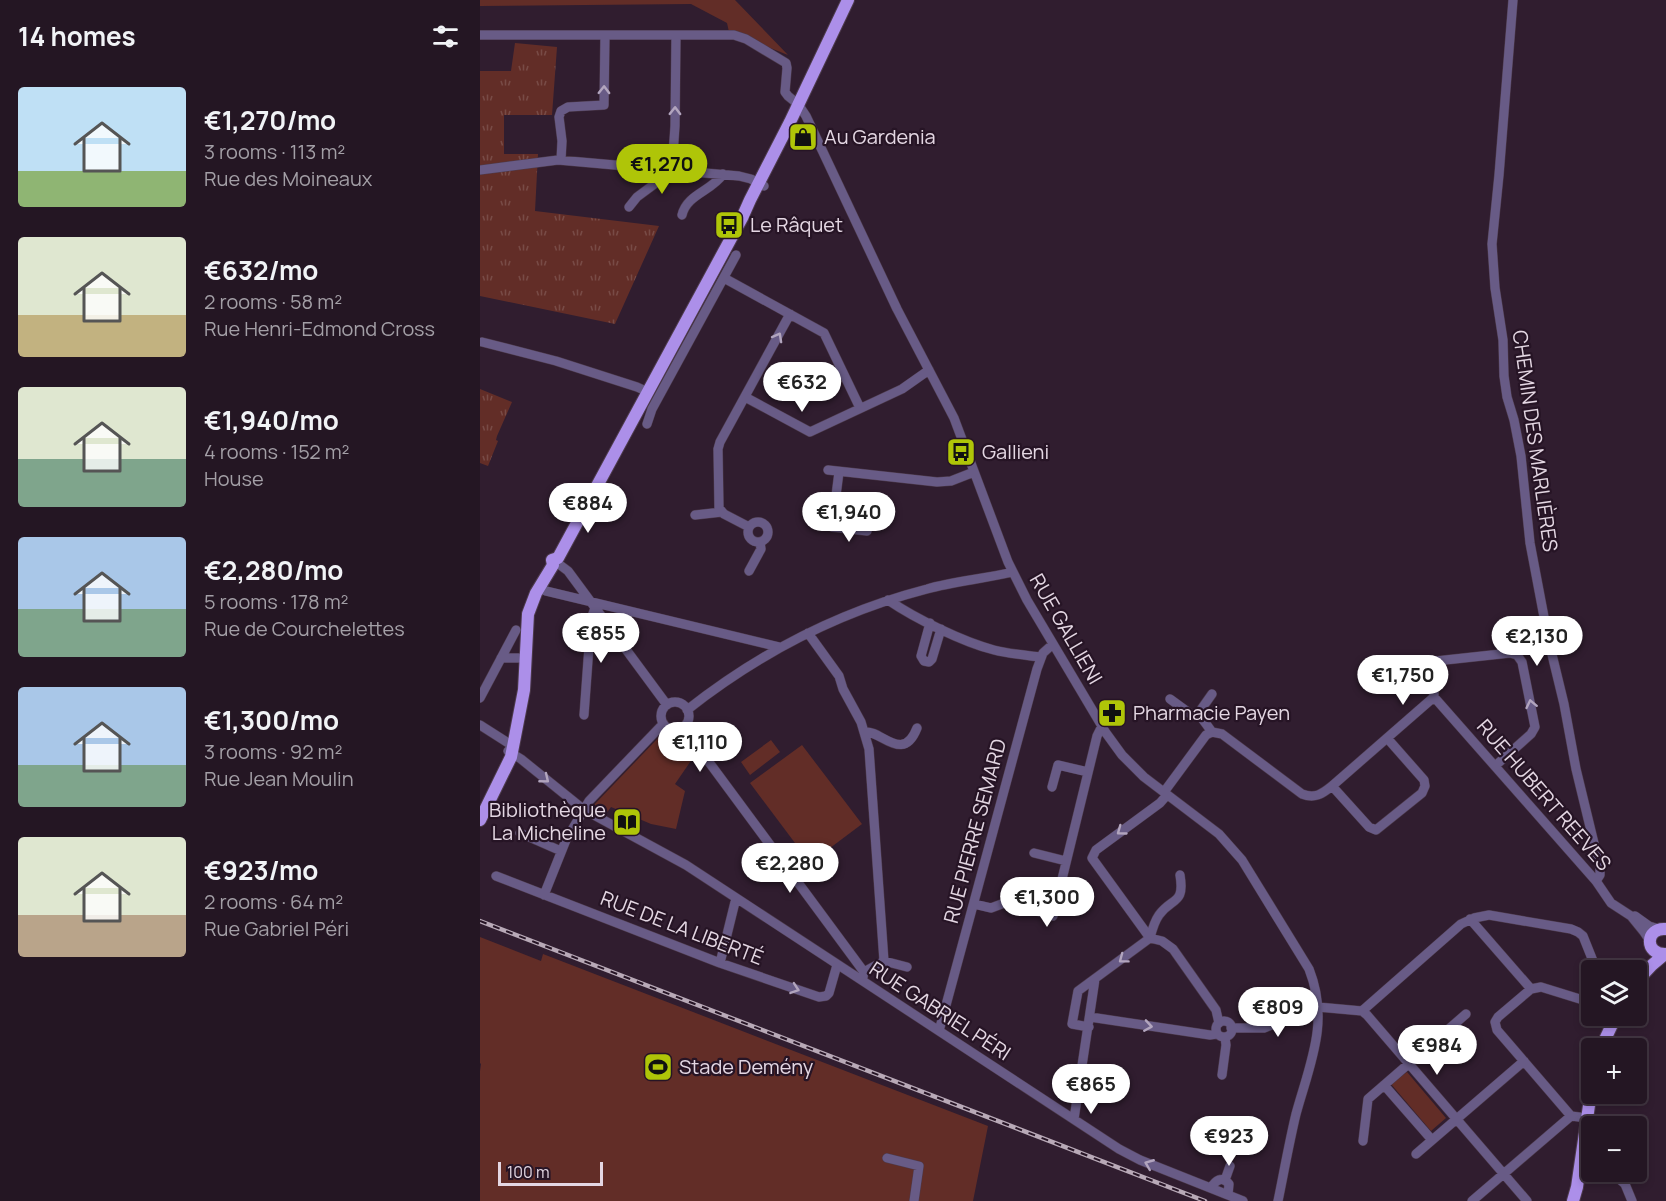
<!DOCTYPE html>
<html lang="en">
<head>
<meta charset="utf-8">
<style>
  :root { --surface:#241623; --page:#302330; --text:#f1f3f6; --muted:#a39fa6; --line:#413541; --accent:#afc508 }
  body { margin:0; font-family:Manrope,sans-serif; background:var(--page); color:var(--text); height:100vh; display:flex; flex-direction:column; font-size:22px; white-space:nowrap }
  * { box-sizing:border-box; margin:0 }
  p { font-size:20px; color:var(--muted) }
  .icon { flex:none; width:33px; height:33px; fill:none; stroke:currentColor; stroke-width:2; stroke-linecap:round; stroke-linejoin:round }
  .map { position:relative; flex:1; overflow:hidden }
  .sheet { display:flex; flex-direction:column; background:var(--surface); width:480px }
  .sheet>* { flex:none }
  .buttons { position:absolute; left:1101px; top:960px; display:grid; gap:12px }
  .buttons a { display:grid; place-items:center; width:66px; height:66px; border-radius:6px; background:var(--surface); box-shadow:0 3px 9px #0003,0 0 0 2px var(--line); font-size:30px }
  .scale { position:absolute; left:18px; bottom:15px; width:105px; box-sizing:border-box; padding-left:6px; border:3px solid #e4d7e3; border-top:0; font-size:16px; line-height:21px; white-space:nowrap; color:#e4d7e3; -webkit-text-stroke:4px #261425; paint-order:stroke }
  .price { position:absolute; translate:-50% -51px; padding:0 14px; border-radius:21px; background:#fff; color:#222; font-size:20px; line-height:39px; filter:drop-shadow(0 2px 3px #0008) }
  .price::after { content:''; position:absolute; left:50%; top:36px; width:18px; height:14px; margin-left:-9px; background:inherit; clip-path:polygon(0 0,100% 0,50% 100%) }
  .price.on { background:var(--accent); color:#111 }
  ul { padding:0; list-style:none }
  li { display:flex; align-items:center; gap:18px; height:150px; padding:0 18px }
  li span { display:grid; place-items:center; flex:none; width:168px; height:120px; border-radius:6px; color:#555 }
  li>.icon { margin-inline-start:auto }
  span .icon { width:72px; height:72px; fill:#fffc; stroke-width:1 }
  li b { font-size:26px }
  h2 { display:flex; justify-content:space-between; align-items:center; height:72px; padding:0 18px; font-size:26px }
  main { display:flex; flex:1; min-height:0 }
  .map>svg:first-child { display:block }
  .grass { fill:url(#grass-tufts) }
  .park { fill:#622d27 }
  .lines { fill:none; stroke-linecap:round; stroke-linejoin:round }
  .minor-casing { stroke:#4d3b4c; stroke-width:10 }
  .major-casing { stroke:#4d3b4c; stroke-width:14 }
  .minor { stroke:#685b86; stroke-width:9 }
  .major { stroke:#ac8fe9; stroke-width:12 }
  .rail-casing { stroke:#b8a9b7; stroke-width:4.5 }
  .rail { stroke:#261425; stroke-width:2; stroke-dasharray:7; stroke-linecap:butt }
  .oneway { stroke:#b2a5be }
  .labels { text-anchor:middle; stroke-width:4.5; stroke-linejoin:round; paint-order:stroke }
  .poi-label { font-size:20px; fill:#e4d7e3; stroke:#261425; text-anchor:start }
  .street-label { font-size:20px; fill:#e4d7e3; stroke:#261425 }
</style>
</head>
<body>
<main>
<section class="sheet">
<h2>14 homes<svg class="icon" aria-label="filters" viewBox="0 0 24 24"><path d="M4 7h16M4 17h16"/><circle cx="9" cy="7" r="2"/><circle cx="15" cy="17" r="2"/></svg></h2>
<ul>
<li><span style="background:linear-gradient(#bfe0f5 70%,#8fb573 0)"><svg class="icon" aria-label="home" viewBox="0 0 24 24"><path d="M3 11l9-7 9 7M6 9v11h12V9"/></svg></span><div><b>€1,270/mo</b><p>3 rooms · 113 m²</p><p>Rue des Moineaux</p></div></li>
<li><span style="background:linear-gradient(#dfe7d0 65%,#c2b280 0)"><svg class="icon" aria-label="home" viewBox="0 0 24 24"><path d="M3 11l9-7 9 7M6 9v11h12V9"/></svg></span><div><b>€632/mo</b><p>2 rooms · 58 m²</p><p>Rue Henri-Edmond Cross</p></div></li>
<li><span style="background:linear-gradient(#dfe7d0 60%,#7fa58c 0)"><svg class="icon" aria-label="home" viewBox="0 0 24 24"><path d="M3 11l9-7 9 7M6 9v11h12V9"/></svg></span><div><b>€1,940/mo</b><p>4 rooms · 152 m²</p><p>House</p></div></li>
<li><span style="background:linear-gradient(#a9c7e8 60%,#7fa58c 0)"><svg class="icon" aria-label="home" viewBox="0 0 24 24"><path d="M3 11l9-7 9 7M6 9v11h12V9"/></svg></span><div><b>€2,280/mo</b><p>5 rooms · 178 m²</p><p>Rue de Courchelettes</p></div></li>
<li><span style="background:linear-gradient(#a9c7e8 65%,#7fa58c 0)"><svg class="icon" aria-label="home" viewBox="0 0 24 24"><path d="M3 11l9-7 9 7M6 9v11h12V9"/></svg></span><div><b>€1,300/mo</b><p>3 rooms · 92 m²</p><p>Rue Jean Moulin</p></div></li>
<li><span style="background:linear-gradient(#dfe7d0 65%,#b9a48a 0)"><svg class="icon" aria-label="home" viewBox="0 0 24 24"><path d="M3 11l9-7 9 7M6 9v11h12V9"/></svg></span><div><b>€923/mo</b><p>2 rooms · 64 m²</p><p>Rue Gabriel Péri</p></div></li>
</ul>
</section>
<div class="map">
<svg width="1186" height="1201" viewBox="0 0 1186 1201">
  <defs>
    <pattern id="grass-tufts" width="24" height="20" patternUnits="userSpaceOnUse" patternTransform="scale(1.5)"><rect width="24" height="20" fill="#622d27"/><path d="M3 7l-1-3M5 7V3M7 7l1-3M15 17l-1-3M17 17v-4M19 17l1-3" fill="none" stroke="#784b46"/></pattern>
  </defs>
  <rect width="100%" height="100%" fill="#301d2f"/>
  <path class="grass" d="M35,43L77,47L72,115H24V154H58L55,211L179,226L135,324L0,296V71H31Z
    M0,389L32,402L17,436L16,440L18,441L8,466L0,463Z"/>
  <path class="park" d="M0,0H255L308,55L249,32L247,23L211,4L0,6Z
    M182,734L207,737L217,752L195,784L205,791L196,829L171,824L131,807L125,815L111,808Z
    M291,740L300,752L270,775L261,762Z
    M322,745L382,824L330,863L270,783Z
    M0,937L61,961L63,954L508,1126L493,1201H0V1071L1,1064L0,1063Z
    M927,1072L966,1118L951,1131L911,1084Z"/>
  <g class="lines">
    <g class="minor-casing">
      <path id="minor" d="M1033,0L1019,175L1012,244L1015,288L1023,340L1024,376L1027,397L1034,420L1041,456L1050,543L1068,638L1084,704L1096,769L1120,868V875L1116,881
        M0,35H254L266,39L306,63L307,68L305,92L308,96L318,104L326,116L417,309L474,418L528,562L547,600L626,733L642,755L664,777L739,834L762,860L829,969C850,1022 830,1063 816,1114C809,1143 804,1172 798,1201
        M81,160L82,141L79,117L81,111L88,107L124,105L125,35
        M0,170L78,160L259,176L271,179L284,186
        M149,207L157,197L188,174L192,169L195,126L196,35
        M202,215C207,194 232,191 243,174
        M244,278L344,333L380,408
        M2,342L76,361L157,387L168,392
        M265,397L330,432L422,389L449,370
        M167,424L172,409L256,255
        M348,470L457,482L471,481L494,472
        M354,513L389,517L387,531L352,527L359,472
        M215,515L242,512
        M268 532a10 10 0 1 1 20 0a10 10 0 1 1-20 0Z
        M269,527L244,514L239,508L238,449L240,442L310,314
        M80,565L88,571L187,705
        M269,571L281,549L280,542
        M59,588L66,591L299,647
        M408,600C436,619 483,642 514,650C529,654 545,655 561,657
        M450,623L441,656L444,661L449,662L452,659L461,629
        M328,633L359,676L363,689L381,722L389,749L404,961L384,972
        M21,658H46
        M954,697L953,664L956,661L1030,653L1037,655L1042,662L1055,727L1051,734L1015,766
        M0,698L36,630
        M690,699L712,715L721,717L732,732
        M181 716a14 14 0 1 1 28 0a14 14 0 1 1-28 0Z
        M207,710C278,654 358,612 447,589C475,581 504,579 532,572
        M104,715L111,619L115,608
        M721,717L720,711L732,694
        M0,725L33,746
        M203,727L384,972L383,977
        M385,732C401,730 423,764 437,728
        M28,751L41,759L103,809L206,865L639,1149L660,1160L763,1201
        M852,786L889,827L896,830L942,793L945,786L944,780L907,738
        M572,787L578,765L608,772
        M684,792L726,735L732,732L742,734L822,794C835,799 842,794 852,786L954,697L1116,881L1131,903L1151,916L1164,932L1170,941
        M687,795L680,803L616,850L612,858L670,938L682,941L693,949L736,1010L739,1023
        M40,833L81,851
        M554,853L586,861
        M16,876L240,963L339,997L346,996L349,993L357,965
        M64,895L86,840L109,801L183,724
        M494,904L511,908L527,902L573,916L617,736L622,726
        M1155,916L1169,926L1179,929
        M990,919L1051,989
        M404,961L427,967
        M240,963L256,898
        M882,1011L981,924L994,918L1009,915L1091,929L1098,932L1103,936L1113,961V966L1103,1000
        M610,1017L730,1035L737,1034
        M736 1029a8 8 0 1 1 16 0a8 8 0 1 1-16 0Z
        M609,1027L592,1024L598,991L670,938C672,930 674,922 679,915C692,897 705,905 700,875
        M751,1028H784L838,1007L882,1011L887,1015L1047,1201
        M459,1031L557,669L563,653L573,644
        M742,1075L746,1045L745,1037
        M904,1085L952,1140
        M1091,1116L1017,1030L1015,1022L1018,1017L1051,989L1061,987L1103,1000L1112,1007
        M594,1119L615,979
        M883,1141L888,1099L986,1014
        M936,1154L1044,1061
        M407,1158L439,1166L434,1201
        M1131,1172L1145,1184L1152,1201
        M745,1180L750,1166
        M731,1188C735,1181 742,1175 749,1184L748,1195
        M992,1201L1091,1116L1107,1118"/>
    </g>
    <g class="major-casing">
      <path id="major" d="M0,820L31,757L44,690L48,614L56,593L73,565L72,560L78,558L262,218L270,200L310,122L368,0
        M1186,929C1165,927 1164,955 1186,954
        M1156,982L1172,965L1185,954
        M1121,1048L1136,1016
        M1093,1201L1097,1187L1112,1085"/>
    </g>
    <use href="#minor" class="minor"/>
    <use href="#major" class="major"/>
    <g class="rail-casing">
      <path id="rail" d="M0,921L725,1201"/>
    </g>
    <use href="#rail" class="rail"/>
  </g>
  <defs><path id="oneway-chevron" d="M-2-3.5L2.5 0L-2 3.5" fill="none" stroke-width="1.6" stroke-linecap="round" stroke-linejoin="round" transform="scale(1.5)"/></defs>
  <g class="oneway">
    <use href="#oneway-chevron" transform="translate(124 90) rotate(-89)"/>
    <use href="#oneway-chevron" transform="translate(195 111) rotate(-89)"/>
    <use href="#oneway-chevron" transform="translate(298 337) rotate(-61)"/>
    <use href="#oneway-chevron" transform="translate(1051 704) rotate(-102)"/>
    <use href="#oneway-chevron" transform="translate(65 779) rotate(39)"/>
    <use href="#oneway-chevron" transform="translate(641 831) rotate(144)"/>
    <use href="#oneway-chevron" transform="translate(643 959) rotate(143)"/>
    <use href="#oneway-chevron" transform="translate(315 989) rotate(19)"/>
    <use href="#oneway-chevron" transform="translate(668 1026) rotate(9)"/>
    <use href="#oneway-chevron" transform="translate(669 1164) rotate(-158)"/>
  </g>
  <defs>
    <g id="shop-square" transform="scale(1.5)"><rect x="-9" y="-9" width="18" height="18" rx="4" fill="#afc508" stroke="#261425"/><path d="M-5-2.5h2.3a2.7 3.5 0 0 1 5.4 0H5L5.5 6h-11ZM-1.5-2.5h3a1.5 2.3 0 0 0-3 0Z" fill="#111"/></g>
    <g id="bus-square" transform="scale(1.5)"><rect x="-9" y="-9" width="18" height="18" rx="4" fill="#afc508" stroke="#261425"/><path d="M-5-6H5V4H4V6H2V4H-2V6H-4V4H-5ZM-3.5-4V0h7V-4ZM-3.5 1.2v1.5H-2V1.2ZM2 1.2v1.5H3.5V1.2Z" fill="#111"/></g>
    <g id="pharmacy-square" transform="scale(1.5)"><rect x="-9" y="-9" width="18" height="18" rx="4" fill="#afc508" stroke="#261425"/><path d="M-2-6h4v4h4v4h-4v4h-4v-4h-4v-4h4Z" fill="#111"/></g>
    <g id="library-square" transform="scale(1.5)"><rect x="-9" y="-9" width="18" height="18" rx="4" fill="#afc508" stroke="#261425"/><path d="M-6-4Q-3-5.5-.7-3.5V5Q-3 3-6 4ZM6-4Q3-5.5 .7-3.5V5Q3 3 6 4Z" fill="#111"/></g>
    <g id="stadium-square" transform="scale(1.5)"><rect x="-9" y="-9" width="18" height="18" rx="4" fill="#afc508" stroke="#261425"/><path d="M0-5a6.5 5 0 1 0 0 10a6.5 5 0 1 0 0-10ZM-3.5-1.8h7v3.6h-7Z" fill="#111"/></g>
  </defs>
  <g fill-rule="evenodd">
    <use href="#shop-square" x="323" y="137"/>
    <use href="#bus-square" x="249" y="225"/>
    <use href="#bus-square" x="481" y="452"/>
    <use href="#pharmacy-square" x="632" y="713"/>
    <use href="#library-square" x="147" y="822"/>
    <use href="#stadium-square" x="178" y="1067"/>
  </g>
  <g class="labels">
    <g class="poi-label">
      <text x="344" y="144">Au Gardenia</text>
      <text x="270" y="232">Le Râquet</text>
      <text x="502" y="459">Gallieni</text>
      <text x="653" y="720">Pharmacie Payen</text>
      <text x="126" y="817" text-anchor="end">Bibliothèque<tspan x="126" dy="23">La Micheline</tspan></text>
      <text x="199" y="1074">Stade Demény</text>
    </g>
    <g class="street-label">
      <text transform="translate(1055 441) rotate(82)" y="7">CHEMIN DES MARLIÈRES</text>
      <text transform="translate(586 629) rotate(60)" y="7">RUE GALLIENI</text>
      <text transform="translate(1064 795) rotate(49)" y="7">RUE HUBERT REEVES</text>
      <text transform="translate(495 831) rotate(-75)" y="7">RUE PIERRE SEMARD</text>
      <text transform="translate(202 928) rotate(21)" y="7">RUE DE LA LIBERTÉ</text>
      <text transform="translate(460 1011) rotate(33)" y="7">RUE GABRIEL PÉRI</text>
    </g>
  </g>
</svg>
<div class="buttons">
<a><svg class="icon" aria-label="layers" viewBox="0 0 24 24"><path d="M12 4l9 5-9 5-9-5zM3 14l9 5 9-5"/></svg></a>
<a>+</a>
<a>−</a>
</div>
<div class="scale">100 m</div>
<b class="price on" style="left:182px;top:195px">€1,270</b>
<b class="price" style="left:322px;top:413px">€632</b>
<b class="price" style="left:108px;top:534px">€884</b>
<b class="price" style="left:369px;top:543px">€1,940</b>
<b class="price" style="left:121px;top:664px">€855</b>
<b class="price" style="left:1057px;top:667px">€2,130</b>
<b class="price" style="left:923px;top:706px">€1,750</b>
<b class="price" style="left:220px;top:773px">€1,110</b>
<b class="price" style="left:310px;top:894px">€2,280</b>
<b class="price" style="left:567px;top:928px">€1,300</b>
<b class="price" style="left:798px;top:1038px">€809</b>
<b class="price" style="left:957px;top:1076px">€984</b>
<b class="price" style="left:611px;top:1115px">€865</b>
<b class="price" style="left:749px;top:1167px">€923</b>
</div>
</main>
</body>
</html>
